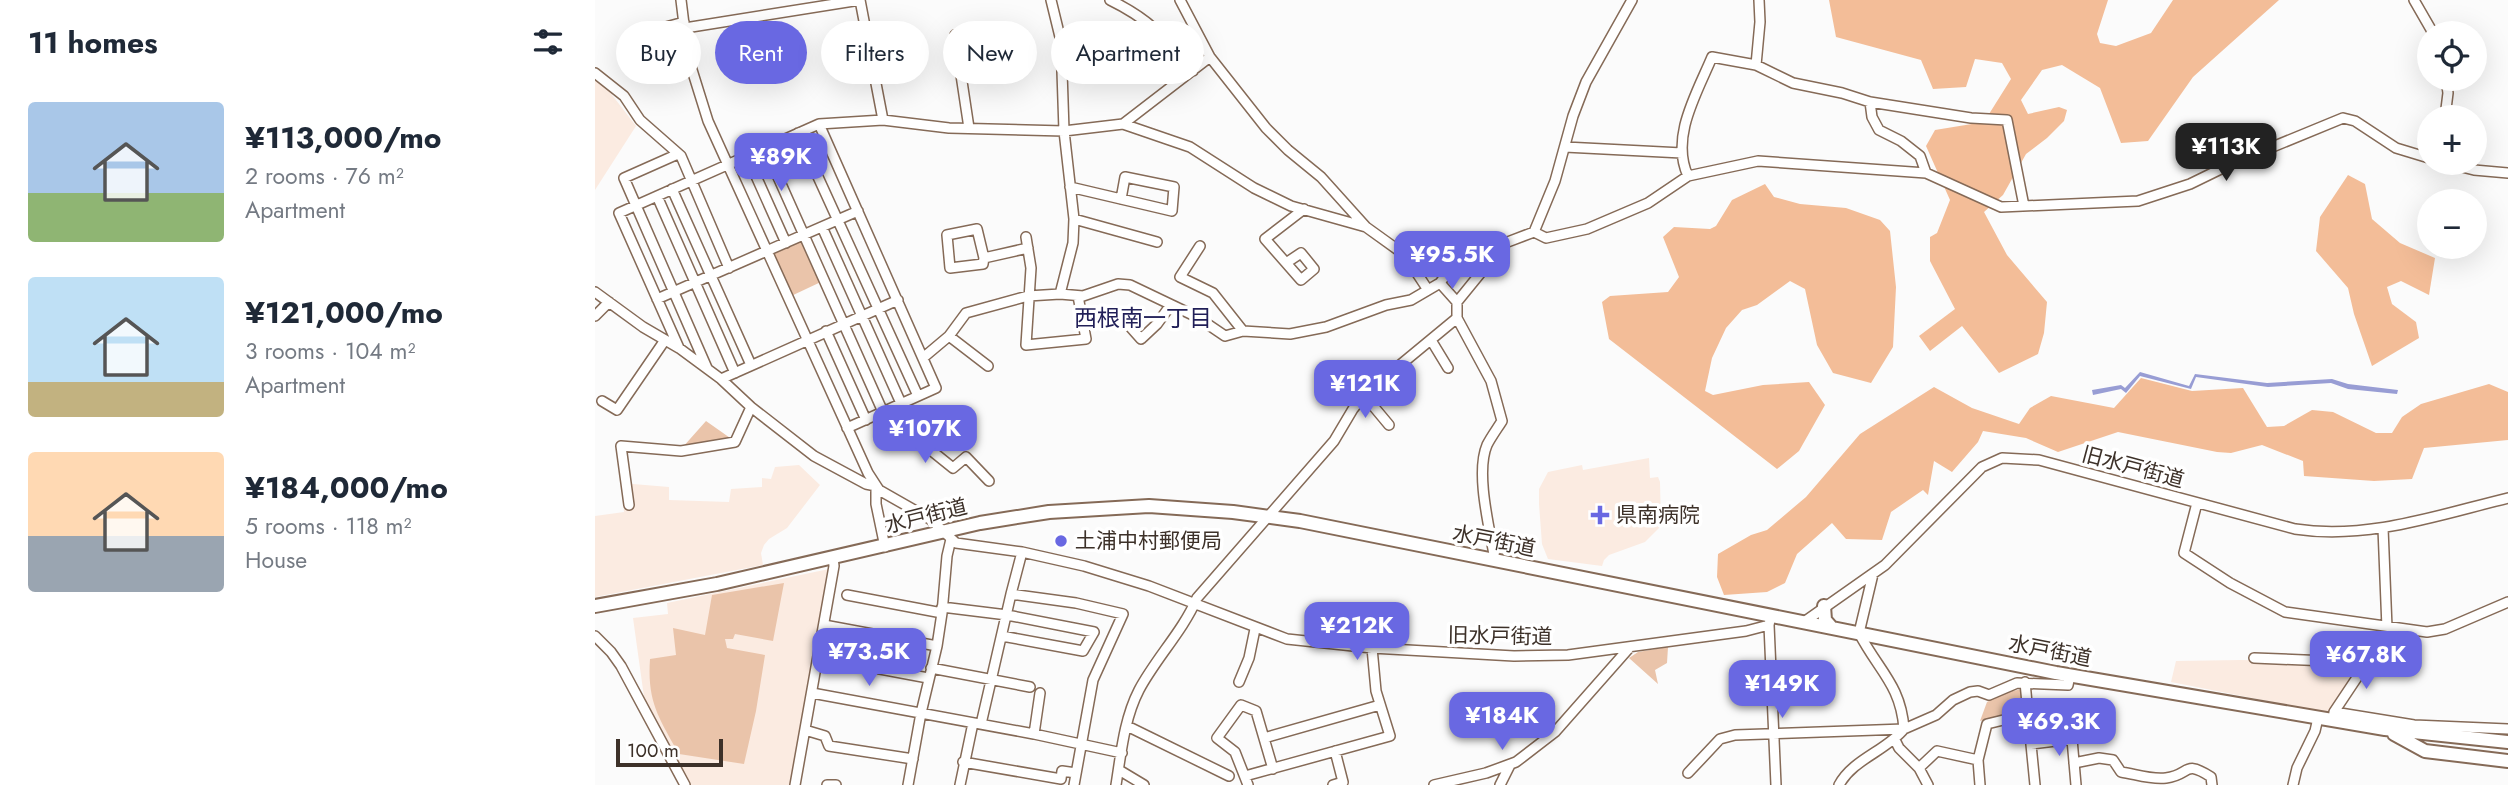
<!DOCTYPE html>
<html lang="en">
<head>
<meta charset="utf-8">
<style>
  :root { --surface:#fff; --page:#f2f2f3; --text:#1f2937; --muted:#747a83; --accent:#6968e2 }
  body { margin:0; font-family:Jost,"Noto Sans JP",sans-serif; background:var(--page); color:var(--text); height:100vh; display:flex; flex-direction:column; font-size:26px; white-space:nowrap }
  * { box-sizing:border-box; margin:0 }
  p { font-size:23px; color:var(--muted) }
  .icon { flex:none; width:38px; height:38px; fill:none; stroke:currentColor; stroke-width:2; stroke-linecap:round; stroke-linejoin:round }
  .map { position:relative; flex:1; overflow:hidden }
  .details { display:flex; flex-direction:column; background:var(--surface); width:595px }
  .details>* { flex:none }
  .hud { position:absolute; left:21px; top:21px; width:665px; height:63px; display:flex; gap:14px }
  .tools { position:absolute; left:1822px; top:21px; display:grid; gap:14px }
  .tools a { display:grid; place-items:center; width:70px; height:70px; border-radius:50%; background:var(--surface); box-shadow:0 7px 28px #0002; font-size:35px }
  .scale { position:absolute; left:21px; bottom:18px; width:107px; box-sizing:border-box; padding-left:7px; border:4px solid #3d3129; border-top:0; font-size:19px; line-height:24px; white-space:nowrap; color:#3d3129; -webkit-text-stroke:5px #fff; paint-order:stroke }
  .price { position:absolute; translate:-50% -60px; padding:0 16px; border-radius:14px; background:var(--accent); color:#fff; font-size:23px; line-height:46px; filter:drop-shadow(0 2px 4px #0008) }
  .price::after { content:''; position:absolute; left:50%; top:42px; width:21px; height:16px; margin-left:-10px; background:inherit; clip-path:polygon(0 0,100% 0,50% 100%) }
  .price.selected { background:#222; color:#fff }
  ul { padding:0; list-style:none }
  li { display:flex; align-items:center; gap:21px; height:175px; padding:0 28px }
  li span { display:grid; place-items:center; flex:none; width:196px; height:140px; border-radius:7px; color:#555 }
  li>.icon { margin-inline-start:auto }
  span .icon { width:84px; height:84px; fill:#fffc; stroke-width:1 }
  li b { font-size:30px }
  h2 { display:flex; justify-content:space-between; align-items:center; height:84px; padding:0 28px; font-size:30px }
  .chip { padding:0 24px; border-radius:32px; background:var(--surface); box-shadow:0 7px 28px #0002; font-size:24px; line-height:63px }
  .chip.selected { background:var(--accent); color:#fff }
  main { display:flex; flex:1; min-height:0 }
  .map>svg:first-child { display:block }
  .built { fill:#fbebe1 }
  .green { fill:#eac4aa }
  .forest { fill:#f3bd98 }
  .water { fill:#989dd4 }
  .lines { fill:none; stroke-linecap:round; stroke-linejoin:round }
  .minor-casing { stroke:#856a57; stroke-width:12 }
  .highway-casing { stroke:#856a57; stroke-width:16 }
  .minor { stroke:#fff; stroke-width:9 }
  .highway { stroke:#fff; stroke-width:12 }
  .poi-dot { fill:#6968e2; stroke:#fff; stroke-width:2.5 }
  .labels { text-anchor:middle; stroke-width:7; stroke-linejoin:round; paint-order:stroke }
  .street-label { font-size:21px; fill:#3d3129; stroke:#fff }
  .poi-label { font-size:21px; fill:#3d3129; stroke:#fff; text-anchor:start }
  .neighbourhood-label { font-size:23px; fill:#211f58; stroke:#fff }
</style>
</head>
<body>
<main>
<section class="details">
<h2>11 homes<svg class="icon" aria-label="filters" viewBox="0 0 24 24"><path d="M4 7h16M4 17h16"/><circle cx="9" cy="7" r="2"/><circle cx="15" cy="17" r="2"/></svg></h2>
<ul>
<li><span style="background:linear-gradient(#a9c7e8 65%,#8fb573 0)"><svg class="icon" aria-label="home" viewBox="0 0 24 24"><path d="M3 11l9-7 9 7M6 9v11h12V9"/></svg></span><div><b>¥113,000/mo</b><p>2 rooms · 76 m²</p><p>Apartment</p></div></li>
<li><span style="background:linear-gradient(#bfe0f5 75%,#c2b280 0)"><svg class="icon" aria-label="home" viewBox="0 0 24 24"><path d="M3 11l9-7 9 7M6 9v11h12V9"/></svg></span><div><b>¥121,000/mo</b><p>3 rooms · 104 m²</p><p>Apartment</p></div></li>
<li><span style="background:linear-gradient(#ffd9b3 60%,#9aa5b1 0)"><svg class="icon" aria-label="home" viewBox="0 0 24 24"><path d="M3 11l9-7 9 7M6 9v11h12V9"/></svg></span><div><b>¥184,000/mo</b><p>5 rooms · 118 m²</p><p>House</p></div></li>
</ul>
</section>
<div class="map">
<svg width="1913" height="785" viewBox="0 0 1913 785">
  <rect width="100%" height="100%" fill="#fbfbfb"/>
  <path class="built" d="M0,80L14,91L41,126L0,190Z
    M1054,458L1055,478L1063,477L1065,482L1066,526L1050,542L1014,555L1009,560L1007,566L953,559L947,544L944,504V489L953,472L987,465L988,470Z
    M204,465L225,485L192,528L174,539L169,545L166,553L168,565L0,597V516L29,512L26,483L74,487V500L134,502L136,489L167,487V478L176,479L180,467Z
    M234,569L235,570L197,785H94L89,773L50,704L38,618L73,614L72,603Z
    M1645,660L1734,662L1766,670L1733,713L1576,682L1581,661Z"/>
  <path class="green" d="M208,237L228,281L194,297L174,253Z
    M111,421L138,440L87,448Z
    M189,583L178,641L140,634L138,639H130L132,648L170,655L161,711L149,764L84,754C64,718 52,702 55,659L81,655L78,628L110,635L117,595Z
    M1073,647L1072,663L1060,670L1063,684L1034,658L1043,652Z
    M1427,689L1428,709L1385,721L1392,702L1408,693Z"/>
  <path class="forest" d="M1234,0H1513L1502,34L1505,43L1521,46L1556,33L1578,0H1684L1598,77L1553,141L1526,143L1505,88L1467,65L1447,70L1426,100L1433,114L1464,107L1472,110L1469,121L1452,138L1431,154L1408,195L1389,212L1412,255L1452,302L1449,333L1443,354L1404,373L1367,326L1335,351L1324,336L1360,309L1335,261V237L1342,233L1355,200L1331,146L1340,130L1389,122L1416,79L1407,63L1380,59L1371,87L1338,89L1326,60L1241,37Z
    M1753,175L1770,184L1777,219L1805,243L1840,258L1834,295L1806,281L1792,287L1797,304L1821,322L1824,338L1777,366L1759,314L1753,288L1721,251L1725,217Z
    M1170,184L1179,197L1205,204L1251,208L1285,220L1295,231L1301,287L1298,347L1276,383L1238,373L1222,345L1210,289L1195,281L1162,305L1147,310L1131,328L1117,358L1110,391L1118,395L1168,385L1214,382L1230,405L1204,451L1182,469L1014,339L1007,302L1015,296L1073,292L1084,277L1068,237L1079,227L1115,229L1121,226L1137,200Z
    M1546,378L1597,391L1648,388L1672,427L1689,426L1717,410L1738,412L1781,433H1797L1807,417L1826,404L1894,384L1913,392V440L1829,448L1817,479L1779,481L1709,476L1708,461L1667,445L1636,453L1622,452L1523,432L1463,452L1431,438L1388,431L1383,442L1357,472L1339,461L1333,495L1328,490L1296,512L1287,540L1251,539L1237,523L1202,554L1190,583L1172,592L1129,595L1122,577L1123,554L1156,535L1172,530L1211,497L1265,434L1339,387L1377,408L1424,424L1435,408L1456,396L1519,408Z"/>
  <path class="water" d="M1545,372L1594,386L1600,374L1672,383L1737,379L1753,384L1803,390L1802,394L1753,389L1736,383L1673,387L1601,377L1596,389L1545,376L1531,393L1526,389L1498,395L1497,390L1526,385L1530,388Z"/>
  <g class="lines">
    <g class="minor-casing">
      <path id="minor" d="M86,0L93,57L113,121L273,473L284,490L335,519L361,543L427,552L489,566L554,586L692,639L777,648L919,656L973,655L1151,631L1174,625L1176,615
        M265,0L288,120
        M456,0L466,41L469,131L479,219L478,243L465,294
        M515,0C556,20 569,37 598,71
        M585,0L615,57L671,128L693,150L726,177L771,227L810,255L833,290
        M1819,0L1838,33
        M90,28L265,0
        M360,35L374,128
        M38,36L89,22
        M1161,65L1165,22L1164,0
        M0,73L29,96L45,120L86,156L134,268
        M1275,102L1277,117L1284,130L1306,141L1325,156L1331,173
        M1850,117L1853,93L1851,79
        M224,124L341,388L252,428
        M528,124L615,57
        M203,133L323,396
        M970,147L1087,153
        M170,148L288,412
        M83,154L29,178L112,368
        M152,156L191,243
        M1851,163L1879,170L1913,173
        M1093,176C1075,137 1102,93 1117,57L1161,65L1198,83L1247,93L1275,102L1376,118L1412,120L1429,206
        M475,187L577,211L579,187L530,177L526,199
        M77,189L156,365
        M62,196L140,373
        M479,219L562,242
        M227,227L322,439L358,468L371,457L394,481
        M939,232L960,181L978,116L991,82L1037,0
        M431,237L436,268L431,345L491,339L483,296
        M898,242L910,243L939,232L951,238L992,229L1053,203L1093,176L1163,161L1331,173L1406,207L1543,201L1595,184L1636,164L1748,118L1760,121L1801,148L1834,158
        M605,246L585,277L618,293L648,331
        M389,258L382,229L352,235L355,268L388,264L389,258L433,248
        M691,263L706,253L719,269L706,280L670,239L709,209
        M845,283L862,302
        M0,292L48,327L84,348L126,379L156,407L219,456L271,484L281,486
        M62,299L263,211
        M0,316L14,302
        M862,318L896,381L907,421C902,429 896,437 892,445C880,473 895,530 900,560
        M530,321L546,339L562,324L575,306
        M231,331L271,420
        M354,336L393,366
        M836,340L853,368
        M84,348L24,213L224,124L288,120L354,128L469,131L528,124L595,147L659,188L696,206L771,227
        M329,357L354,336L371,313L433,296L465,294L488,296L523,284L535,285L602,317L630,336L648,331L695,334L731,327L791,305L816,300L845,283L857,266
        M126,379L303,300
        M769,395L794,425
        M7,401L22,410L70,340
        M281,486V504L290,547
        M1602,503L1589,553L1635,583L1690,612L1832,632L1850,629L1913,602
        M34,505L26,446L86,451L140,442L156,407
        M416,594L427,552
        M252,595L347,613
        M347,607L412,615L499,632L488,651L407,636
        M1209,622L1290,565L1387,467L1407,458L1444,460L1700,529C1773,540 1843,515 1913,498
        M229,625L342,646
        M1174,625L1181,785
        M0,636L16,652L26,666L90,785
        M226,640L261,652L269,666L333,678
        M1659,658L1733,661L1769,668
        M336,668L435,687
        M644,682L654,658L660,629
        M1430,682L1433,714
        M217,693L439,734L527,753
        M1739,712L1819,725L1913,729
        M1738,720L1739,712L1767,670L1786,653L1792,628L1788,528
        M386,724L416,594L481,603L528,614L498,680L479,785
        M532,726L634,776
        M210,730L230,736L234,746L318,759
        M439,734L445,693
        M669,738L785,705
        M1300,740L1304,748L1324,768L1333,785
        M1436,744L1477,739L1481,785
        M368,762L466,779L467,771L481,773
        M1479,763L1504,758L1518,760L1526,772C1540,774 1556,780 1571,778C1596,775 1588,759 1616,777L1617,785
        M1324,768L1342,751L1383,760
        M524,770L549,785
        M1093,773L1125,739L1140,735L1309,729L1341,715L1358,700L1375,692L1383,691L1394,695L1422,683L1473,685L1475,675
        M650,776L795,736L781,691L777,648
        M200,785L239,566L238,558
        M232,785H241
        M313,785L326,713L342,646L347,613L352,556L356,539
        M365,785L378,723
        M521,785C526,754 529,719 544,690C561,658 588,631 602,598L739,441L758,409L770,394L862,318V302L910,243
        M653,785L640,752L622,738L646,705L661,711L678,769
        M738,785L748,782L740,751
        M839,785L891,773L921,762L960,732L1035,647
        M905,785L915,765
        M1244,785C1258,759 1291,751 1309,729C1306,685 1283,670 1264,633L1278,574
        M1385,785L1383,760L1392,724L1433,714L1440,785
        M1698,785L1702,768L1720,731L1723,718"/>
    </g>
    <g class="highway-casing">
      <path id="highway" d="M0,606L122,584L385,523L454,512L554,506L638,512L705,521L1461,673L1790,729L1913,742
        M1229,606L1230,620L1237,628
        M1799,734L1830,751L1913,761"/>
    </g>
    <use href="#minor" class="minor"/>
    <use href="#highway" class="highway"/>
  </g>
  <g class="poi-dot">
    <path d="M1001.5 504.5h7v7h7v7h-7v7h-7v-7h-7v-7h7z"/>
    <circle cx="466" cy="541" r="7"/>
  </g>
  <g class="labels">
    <g class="street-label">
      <text transform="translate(1538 467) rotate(15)" y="7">旧水戸街道</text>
      <text transform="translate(331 516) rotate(-14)" y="7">水戸街道</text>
      <text transform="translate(899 541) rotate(11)" y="7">水戸街道</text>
      <text transform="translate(905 636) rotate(1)" y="7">旧水戸街道</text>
      <text transform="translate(1455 651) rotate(11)" y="7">水戸街道</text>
    </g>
    <g class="poi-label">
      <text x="1021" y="522">県南病院</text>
      <text x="480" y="548">土浦中村郵便局</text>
    </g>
    <g class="neighbourhood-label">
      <text x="548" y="326">西根南一丁目</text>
    </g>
  </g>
</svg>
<div class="tools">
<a><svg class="icon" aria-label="locate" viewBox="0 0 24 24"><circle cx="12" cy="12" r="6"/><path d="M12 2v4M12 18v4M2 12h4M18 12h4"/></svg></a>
<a>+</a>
<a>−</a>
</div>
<div class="scale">100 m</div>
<b class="price selected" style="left:1631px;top:183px">¥113K</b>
<b class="price" style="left:186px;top:193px">¥89K</b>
<b class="price" style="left:857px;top:291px">¥95.5K</b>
<b class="price" style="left:770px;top:420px">¥121K</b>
<b class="price" style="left:330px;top:465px">¥107K</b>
<b class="price" style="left:762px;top:662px">¥212K</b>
<b class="price" style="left:274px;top:688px">¥73.5K</b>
<b class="price" style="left:1771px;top:691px">¥67.8K</b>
<b class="price" style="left:1187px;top:720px">¥149K</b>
<b class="price" style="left:907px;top:752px">¥184K</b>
<b class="price" style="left:1464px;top:758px">¥69.3K</b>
<div class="hud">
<a class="chip">Buy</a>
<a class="chip selected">Rent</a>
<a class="chip">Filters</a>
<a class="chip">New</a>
<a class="chip">Apartment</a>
</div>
</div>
</main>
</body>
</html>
